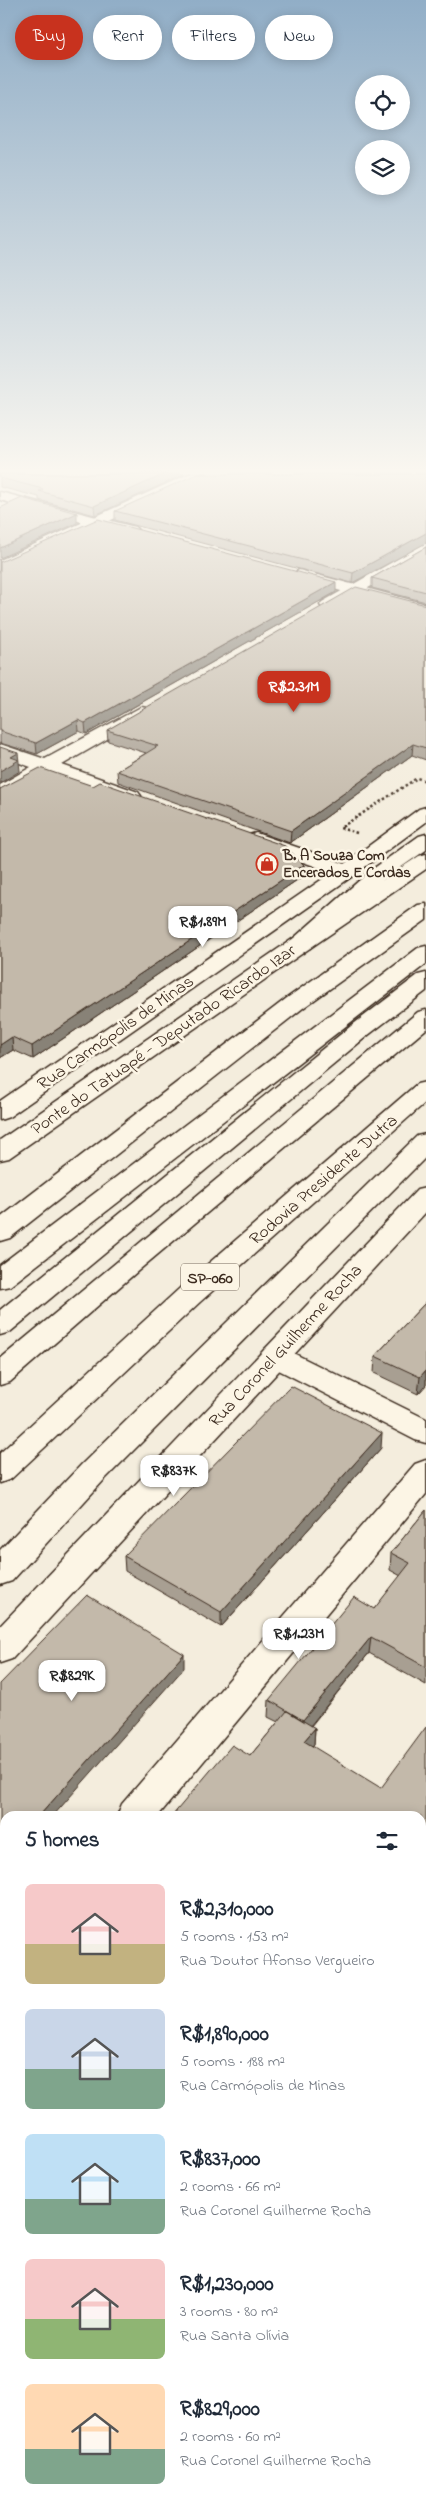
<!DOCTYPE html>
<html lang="en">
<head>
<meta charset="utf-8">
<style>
  :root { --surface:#fff; --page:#f2f2f3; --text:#1f2937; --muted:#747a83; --accent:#c8321e }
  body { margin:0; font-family:"Indie Flower",sans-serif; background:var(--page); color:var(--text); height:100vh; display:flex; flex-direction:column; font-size:19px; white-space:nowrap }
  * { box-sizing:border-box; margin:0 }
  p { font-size:16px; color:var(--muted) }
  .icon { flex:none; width:28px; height:28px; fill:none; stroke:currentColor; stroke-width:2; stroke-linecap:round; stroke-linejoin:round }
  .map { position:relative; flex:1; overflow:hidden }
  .sheet { position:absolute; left:0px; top:1811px; width:426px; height:696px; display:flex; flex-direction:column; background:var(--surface); border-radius:15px 15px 0 0; box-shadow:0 2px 12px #0003 }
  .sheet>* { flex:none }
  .hud { position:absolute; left:15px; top:15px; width:396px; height:45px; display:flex; gap:10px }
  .tools { position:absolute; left:355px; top:75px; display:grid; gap:10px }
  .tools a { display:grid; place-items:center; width:55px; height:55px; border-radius:50%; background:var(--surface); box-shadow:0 2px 12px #0003; font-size:25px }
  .price { position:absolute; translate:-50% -42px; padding:0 11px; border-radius:10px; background:#fff; color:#222; font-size:16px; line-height:32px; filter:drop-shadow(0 1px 2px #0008) }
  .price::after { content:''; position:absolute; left:50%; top:30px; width:15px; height:11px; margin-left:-8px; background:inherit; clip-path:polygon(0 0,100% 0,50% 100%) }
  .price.active { background:var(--accent); color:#fff }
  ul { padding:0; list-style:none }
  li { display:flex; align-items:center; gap:15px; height:125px; padding:0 25px }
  li span { display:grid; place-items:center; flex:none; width:140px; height:100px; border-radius:8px; color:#555 }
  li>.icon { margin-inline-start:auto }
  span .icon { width:60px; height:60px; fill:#fffc; stroke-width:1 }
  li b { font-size:21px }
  h2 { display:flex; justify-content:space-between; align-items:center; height:60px; padding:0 25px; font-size:21px }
  .pill { padding:0 18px; border-radius:22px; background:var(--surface); box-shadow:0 2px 12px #0003; font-size:18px; line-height:45px }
  .pill.active { background:var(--accent); color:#fff }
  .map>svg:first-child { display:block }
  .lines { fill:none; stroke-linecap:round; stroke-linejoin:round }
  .minor-casing { stroke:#3b2a1e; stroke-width:3 }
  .secondary-casing { stroke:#3b2a1e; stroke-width:3 }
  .trunk-casing { stroke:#3b2a1e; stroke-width:3 }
  .motorway-casing { stroke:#3b2a1e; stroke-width:3 }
  .path { stroke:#3b2a1e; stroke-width:2.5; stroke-dasharray:2.5 2.5; stroke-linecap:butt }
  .minor { fill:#fcf5e5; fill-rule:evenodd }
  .secondary { fill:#fcf5e5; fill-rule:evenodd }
  .trunk { fill:#fcf5e5; fill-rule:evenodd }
  .motorway { fill:#fcf5e5; fill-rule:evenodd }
  .wall { fill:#a89f92; stroke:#3b2a1e }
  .shaded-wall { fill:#888277; stroke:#3b2a1e }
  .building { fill:#c3b9aa; stroke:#3b2a1e }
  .labels { text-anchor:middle; stroke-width:5; stroke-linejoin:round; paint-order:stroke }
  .far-poi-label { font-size:15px; font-weight:bold; fill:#3b2a1e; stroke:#fcf5e5; text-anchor:start }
  .shield { fill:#fcf5e5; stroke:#75675a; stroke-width:1 }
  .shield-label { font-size:16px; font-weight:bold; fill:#3b2a1e }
  .street-label { font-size:18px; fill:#3b2a1e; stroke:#fcf5e5 }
</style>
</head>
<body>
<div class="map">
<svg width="426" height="2507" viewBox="0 0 426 2507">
  <rect width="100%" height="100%" fill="#f4eddd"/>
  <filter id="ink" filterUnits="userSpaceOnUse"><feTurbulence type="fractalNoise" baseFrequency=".02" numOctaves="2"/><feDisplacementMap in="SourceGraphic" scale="10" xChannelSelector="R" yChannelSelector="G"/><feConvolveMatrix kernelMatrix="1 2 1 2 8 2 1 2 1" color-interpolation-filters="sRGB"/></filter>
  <g filter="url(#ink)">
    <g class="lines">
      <g class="minor-casing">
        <path id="minor" d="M189,474H207L205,477L0,571V560Z
          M426,543V554L334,608H322L320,605L322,602Z
          M141,707L147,708L150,712L147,716L62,765L138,792L141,796L138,800H124L48,773L0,799V785L31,767L0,756V744L45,759Z
          M256,833L354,867L357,871L354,875L347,877L340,875L249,843L246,839L249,835Z
          M275,1346L285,1349L426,1419V1443L415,1440L265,1363L260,1356L265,1349Z
          M426,1460V1494L158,1816H117L122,1804L415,1464Z
          M5,1951V1993L0,1995V1953Z
          M0,2392L5,2394V2444L0,2442Z
          M84,2502H137L139,2507H86Z"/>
      </g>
      <g class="secondary-casing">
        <path id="secondary" d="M0,492L135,527L138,530L130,535L0,500Z
          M299,570L426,604V614L293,578L291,575Z
          M426,807V822L354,875L9,1117L0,1120V1101L340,867L419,809Z
          M426,1188V1212L12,1659L0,1663V1626L417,1190Z"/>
      </g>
      <g class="trunk-casing">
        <path id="trunk" d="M426,834V850L384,879L310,948L9,1158L0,1160V1140L294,938L370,871L419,836Z"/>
      </g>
      <g class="motorway-casing">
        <path id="motorway" d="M426,854V869L310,948L302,950L294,948L291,943L294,938L419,856Z
          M426,904V920L303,1008L10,1238L0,1241V1218L287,998L418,905Z
          M426,946V964L10,1286L0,1288V1265L418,948Z
          M426,973V991L367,1036L10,1332L0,1335V1310L351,1026L418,975Z
          M426,1010V1029L139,1270L10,1382L0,1385V1359L418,1012Z
          M426,1082V1102L200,1302L11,1479L0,1483V1453L180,1288L417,1084Z
          M426,1134V1157L104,1480L12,1581L0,1585V1550L82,1464L417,1136Z"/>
      </g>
      <path class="path" d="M357,833L340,828L417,778L426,781"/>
      <use href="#minor" class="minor"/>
      <use href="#secondary" class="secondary"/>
      <use href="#trunk" class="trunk"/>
      <use href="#motorway" class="motorway"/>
    </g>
    <path class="wall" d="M0,474H185L95,515L39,500V497L0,487Z
      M426,474L352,583L115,520V511Z
      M426,547V602L372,588V578Z
      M0,562L336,592L86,734L79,731L37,754L0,743Z
      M426,605V760L412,755L290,843L118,782L117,771L146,753L108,741L107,730Z
      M0,789L304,865L303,876L33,1059L13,1050L0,1058Z
      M426,1302V1385L418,1394L374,1373L375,1356Z
      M381,1448L221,1627L125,1571L124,1556Z
      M426,1510V1685L369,1653L311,1726L315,1728L314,1744L312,1746L426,2507H246L241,2502H421L250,1756L278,1722L268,1717L269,1700L374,1609L401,1576L390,1570L391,1553Z
      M5,2015V2306L0,2302V2021Z"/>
    <path class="shaded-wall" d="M165,474H185L95,515L94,506Z
      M77,513V523L0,558V548Z
      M426,533V543L352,583L353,573Z
      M336,582V592L86,734L85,723Z
      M78,720L79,731L37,754L36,743Z
      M413,744L412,755L290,843L291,831Z
      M18,753L20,771L0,783V771L11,757Z
      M304,865L303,876L33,1059L32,1046Z
      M12,1037L13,1050L0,1058V1045Z
      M426,1370V1385L418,1394L420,1377Z
      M382,1433L381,1448L221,1627V1612Z
      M371,1637L369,1653L302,1736L303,1720Z
      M184,1654V1668L53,1816H39Z
      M315,1728L314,1744L303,1757L304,1741Z
      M5,1821V1837L0,1842V1827Z"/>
    <path class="building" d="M0,474H165L94,506L39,491L43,489L0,478Z
      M197,474H426V533L353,573L115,511Z
      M22,498L77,513L0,548V508Z
      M98,519L336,582L85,723L78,720L36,743L0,731V562Z
      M426,547V592L372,578Z
      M356,587L426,605V748L413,744L291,831L117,771L158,746L107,730Z
      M0,747L18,753L11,757L19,760L0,771Z
      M40,768L93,786L100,782L285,846L304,865L32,1046L12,1037L0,1045V789Z
      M426,1302V1370L420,1377L375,1356Z
      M291,1386L382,1433L221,1612L124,1556Z
      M426,1510V1667L371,1637L303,1720L269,1700L354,1597L374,1609L410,1563L391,1553Z
      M87,1595L184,1654L39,1816H5V1821L0,1827V1684Z
      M287,1711L315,1728L304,1741L381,1788L426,1727V2507H261L255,2502H421V1816H172L232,1745L250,1756Z
      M5,2015V2295L0,2291V2021Z
      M0,2495L5,2499V2502H9L14,2507H0Z"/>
  </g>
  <linearGradient id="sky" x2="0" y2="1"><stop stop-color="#91aec7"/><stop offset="0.57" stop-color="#faf7f0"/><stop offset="1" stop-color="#faf7f0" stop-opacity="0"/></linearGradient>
  <rect width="426" height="825" fill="url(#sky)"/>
  <defs>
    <g id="shop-ring" transform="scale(1.125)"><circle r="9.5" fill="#fcf5e5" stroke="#c8321e" stroke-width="1.5"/><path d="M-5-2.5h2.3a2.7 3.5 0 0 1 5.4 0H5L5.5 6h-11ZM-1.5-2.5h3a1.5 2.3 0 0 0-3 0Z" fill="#c8321e"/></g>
  </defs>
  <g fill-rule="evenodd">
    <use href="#shop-ring" x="267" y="864"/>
  </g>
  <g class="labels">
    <g class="far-poi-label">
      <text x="283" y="860">B. A Souza Com<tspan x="283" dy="17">Encerados E Cordas</tspan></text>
    </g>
    <rect class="shield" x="181" y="1263.5" width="58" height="27" rx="4"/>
    <g class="shield-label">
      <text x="210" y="1283">SP-060</text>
    </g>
    <g class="street-label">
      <text transform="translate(115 1032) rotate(-35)" y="6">Rua Carmópolis de Minas</text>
      <text transform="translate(163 1039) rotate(-35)" y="6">Ponte do Tatuapé - Deputado Ricardo Izar</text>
      <text transform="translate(323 1179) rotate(-41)" y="6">Rodovia Presidente Dutra</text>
      <text transform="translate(285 1345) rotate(-47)" y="6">Rua Coronel Guilherme Rocha</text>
    </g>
  </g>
</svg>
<div class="tools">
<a><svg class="icon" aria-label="locate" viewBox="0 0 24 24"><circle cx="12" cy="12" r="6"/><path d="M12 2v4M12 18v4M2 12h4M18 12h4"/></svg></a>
<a><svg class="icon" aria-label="layers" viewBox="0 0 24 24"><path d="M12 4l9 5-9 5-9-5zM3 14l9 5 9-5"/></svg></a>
</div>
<b class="price active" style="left:294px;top:713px">R$2.31M</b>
<b class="price" style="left:203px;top:948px">R$1.89M</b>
<b class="price" style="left:174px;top:1497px">R$837K</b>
<b class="price" style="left:299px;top:1660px">R$1.23M</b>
<b class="price" style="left:72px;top:1702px">R$829K</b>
<div class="hud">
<a class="pill active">Buy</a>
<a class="pill">Rent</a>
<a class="pill">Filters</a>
<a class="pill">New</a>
</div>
<section class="sheet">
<h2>5 homes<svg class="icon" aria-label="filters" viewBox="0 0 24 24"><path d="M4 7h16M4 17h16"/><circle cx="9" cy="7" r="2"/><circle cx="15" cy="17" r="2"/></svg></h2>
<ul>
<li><span style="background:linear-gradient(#f6c9c9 60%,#c2b280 0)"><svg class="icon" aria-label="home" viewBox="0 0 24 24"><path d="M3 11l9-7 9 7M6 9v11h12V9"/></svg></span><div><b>R$2,310,000</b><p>5 rooms · 153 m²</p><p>Rua Doutor Afonso Vergueiro</p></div></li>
<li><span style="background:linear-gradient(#c9d6e8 60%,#7fa58c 0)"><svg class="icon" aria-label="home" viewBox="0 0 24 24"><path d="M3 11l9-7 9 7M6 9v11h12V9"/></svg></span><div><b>R$1,890,000</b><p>5 rooms · 188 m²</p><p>Rua Carmópolis de Minas</p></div></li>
<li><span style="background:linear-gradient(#bfe0f5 65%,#7fa58c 0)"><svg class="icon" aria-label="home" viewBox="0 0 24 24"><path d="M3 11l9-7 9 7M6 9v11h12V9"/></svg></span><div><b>R$837,000</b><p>2 rooms · 66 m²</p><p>Rua Coronel Guilherme Rocha</p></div></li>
<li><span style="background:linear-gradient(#f6c9c9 60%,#8fb573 0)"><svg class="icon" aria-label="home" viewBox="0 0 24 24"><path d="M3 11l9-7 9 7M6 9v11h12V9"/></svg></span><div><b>R$1,230,000</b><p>3 rooms · 80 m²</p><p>Rua Santa Olívia</p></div></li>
<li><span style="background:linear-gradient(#ffd9b3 65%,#7fa58c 0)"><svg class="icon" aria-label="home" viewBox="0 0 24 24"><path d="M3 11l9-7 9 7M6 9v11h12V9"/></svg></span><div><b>R$829,000</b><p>2 rooms · 60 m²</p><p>Rua Coronel Guilherme Rocha</p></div></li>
</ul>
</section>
</div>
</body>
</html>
